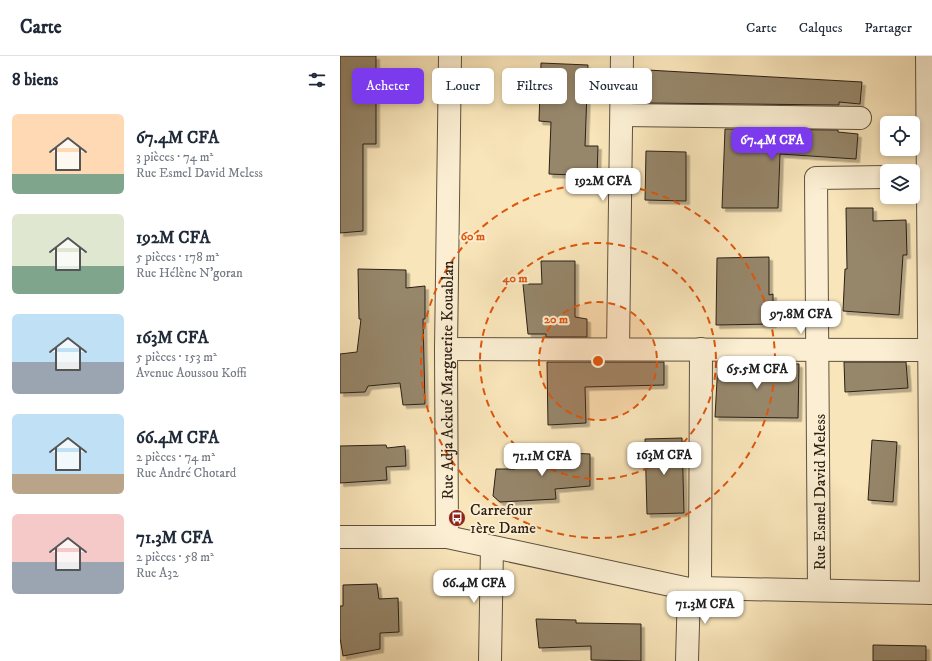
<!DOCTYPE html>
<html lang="fr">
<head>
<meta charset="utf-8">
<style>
  :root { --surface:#fff; --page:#f6f6f7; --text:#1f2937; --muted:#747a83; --line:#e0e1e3; --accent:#7c3aed }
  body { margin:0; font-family:"IM FELL DW Pica",serif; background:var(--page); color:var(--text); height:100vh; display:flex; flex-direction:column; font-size:15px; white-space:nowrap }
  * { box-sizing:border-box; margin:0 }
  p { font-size:13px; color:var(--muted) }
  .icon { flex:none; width:22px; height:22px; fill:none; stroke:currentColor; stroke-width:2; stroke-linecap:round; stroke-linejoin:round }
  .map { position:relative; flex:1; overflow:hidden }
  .details { display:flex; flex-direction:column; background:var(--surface); width:340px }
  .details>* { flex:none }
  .guide { position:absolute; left:12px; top:12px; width:380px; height:36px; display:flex; gap:8px }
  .fabs { position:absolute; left:540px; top:60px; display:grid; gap:8px }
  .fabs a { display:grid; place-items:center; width:40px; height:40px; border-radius:6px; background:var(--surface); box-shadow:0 2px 6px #0003; font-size:20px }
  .price { position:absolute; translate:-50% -34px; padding:0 9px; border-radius:8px; background:#fff; color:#222; font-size:13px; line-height:26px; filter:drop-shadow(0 1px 2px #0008) }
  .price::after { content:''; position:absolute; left:50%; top:24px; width:12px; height:9px; margin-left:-6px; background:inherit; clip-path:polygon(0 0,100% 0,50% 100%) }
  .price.selected { background:var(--accent); color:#fff }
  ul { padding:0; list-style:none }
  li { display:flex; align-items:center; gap:12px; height:100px; padding:0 12px }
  li span { display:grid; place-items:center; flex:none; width:112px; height:80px; border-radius:6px; color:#555 }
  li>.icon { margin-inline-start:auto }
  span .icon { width:48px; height:48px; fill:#fffc; stroke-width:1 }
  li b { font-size:17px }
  h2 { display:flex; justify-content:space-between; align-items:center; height:48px; padding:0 12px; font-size:17px }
  .pill { padding:0 14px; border-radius:6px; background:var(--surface); box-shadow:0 2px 6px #0003; font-size:14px; line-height:36px }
  .pill.selected { background:var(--accent); color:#fff }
  header { display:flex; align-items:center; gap:24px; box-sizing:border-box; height:56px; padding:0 20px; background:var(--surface); border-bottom:1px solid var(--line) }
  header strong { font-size:19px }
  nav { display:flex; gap:22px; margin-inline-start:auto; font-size:14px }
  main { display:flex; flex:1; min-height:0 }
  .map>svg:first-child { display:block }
  .building { fill:#96866b; stroke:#2b2015; filter:url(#shadow) }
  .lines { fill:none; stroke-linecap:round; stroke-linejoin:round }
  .minor-casing { stroke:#5e513e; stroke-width:24 }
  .minor { stroke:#fbeed2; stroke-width:22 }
  .ring { fill:none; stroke:#df560c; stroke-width:2; stroke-dasharray:7 5 }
  .labels { text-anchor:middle; stroke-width:4; stroke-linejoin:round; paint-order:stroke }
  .street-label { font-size:16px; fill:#2b2015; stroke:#fbeed2 }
  .poi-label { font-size:16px; fill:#2b2015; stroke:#fbeed2; text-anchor:start }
  .centre { fill:#df560c; stroke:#fbeed2; stroke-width:2 }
  .ring-label { font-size:12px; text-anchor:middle; font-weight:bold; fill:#df560c; stroke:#fbeed2; stroke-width:4; stroke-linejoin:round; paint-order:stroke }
</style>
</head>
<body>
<header>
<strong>Carte</strong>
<nav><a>Carte</a><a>Calques</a><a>Partager</a></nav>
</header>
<main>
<section class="details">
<h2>8 biens<svg class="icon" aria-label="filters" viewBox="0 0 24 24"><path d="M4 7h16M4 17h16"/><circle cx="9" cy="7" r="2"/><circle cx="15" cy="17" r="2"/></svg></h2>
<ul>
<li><span style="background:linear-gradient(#ffd9b3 75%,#7fa58c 0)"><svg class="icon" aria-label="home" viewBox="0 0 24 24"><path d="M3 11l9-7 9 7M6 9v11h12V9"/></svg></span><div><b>67.4M CFA</b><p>3 pièces · 74 m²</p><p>Rue Esmel David Meless</p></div></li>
<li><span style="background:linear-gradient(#dfe7d0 65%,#7fa58c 0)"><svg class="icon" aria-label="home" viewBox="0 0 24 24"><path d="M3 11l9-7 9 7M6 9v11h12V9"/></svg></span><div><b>192M CFA</b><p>5 pièces · 178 m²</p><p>Rue Hélène N'goran</p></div></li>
<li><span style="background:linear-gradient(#bfe0f5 60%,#9aa5b1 0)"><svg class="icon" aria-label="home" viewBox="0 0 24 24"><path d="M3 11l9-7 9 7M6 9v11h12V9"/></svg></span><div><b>163M CFA</b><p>5 pièces · 153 m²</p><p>Avenue Aoussou Koffi</p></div></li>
<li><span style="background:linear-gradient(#bfe0f5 75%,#b9a48a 0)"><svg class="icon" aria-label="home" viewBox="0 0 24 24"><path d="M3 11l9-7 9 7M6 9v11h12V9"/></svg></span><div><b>66.4M CFA</b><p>2 pièces · 74 m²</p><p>Rue André Chotard</p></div></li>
<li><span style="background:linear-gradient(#f6c9c9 60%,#9aa5b1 0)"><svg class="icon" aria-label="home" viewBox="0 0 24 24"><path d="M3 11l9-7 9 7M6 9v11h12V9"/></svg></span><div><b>71.3M CFA</b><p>2 pièces · 58 m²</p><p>Rue A32</p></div></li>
</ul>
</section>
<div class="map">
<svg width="592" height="605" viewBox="0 0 592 605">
  <defs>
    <filter id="shadow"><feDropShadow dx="3.5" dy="3.5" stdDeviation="0" flood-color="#0004"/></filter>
  </defs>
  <rect width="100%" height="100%" fill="#f9e5ba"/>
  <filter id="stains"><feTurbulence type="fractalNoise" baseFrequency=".005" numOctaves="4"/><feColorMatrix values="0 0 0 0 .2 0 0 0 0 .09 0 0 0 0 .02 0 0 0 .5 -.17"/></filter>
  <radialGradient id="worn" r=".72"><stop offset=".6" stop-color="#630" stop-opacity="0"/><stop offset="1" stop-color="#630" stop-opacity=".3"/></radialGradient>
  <path class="building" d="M0,0H36V88H23V175L0,177Z
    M201,7L248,9L245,90H258L257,120L209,118L211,66L199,65Z
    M307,14L522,26L520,48L499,46V49L305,47Z
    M385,73L498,74V76L518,78L516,103L440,98L438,152H382Z
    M306,95L346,96V145L305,144Z
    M506,152H533V165L566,164L567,199H563L559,259L503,255L505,213H507Z
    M429,201V239L433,238V268L376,269L377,202Z
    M201,205H235V261L247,263V281H206V278H188L183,228H202Z
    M18,213L66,214V232L85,230V263H83L85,348L63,349L60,327L28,330L25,336L0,337V298L17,296L21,263H19Z
    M207,306H324V329L245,331L246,367L208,369Z
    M378,306L459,308L458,362L375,361Z
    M504,306H566L568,332L505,336Z
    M342,382L344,457L307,458L305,383Z
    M532,384L557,386L553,446L528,444Z
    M46,389L47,392L65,390L66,410L46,411L47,424L0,427V390Z
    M209,396L250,398V430L215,433L216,443L160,446L153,440L156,413H175L176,401L209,398Z
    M37,528L39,543L58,542L59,576L40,577V593L3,600L0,582V550H3V529Z
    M196,563L236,564V567L301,568V605L251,604V590L199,592Z
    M533,589L586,590V605H533Z"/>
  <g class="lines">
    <g class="minor-casing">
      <g id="minor">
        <path d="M587,0L591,537"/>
        <path d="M282,59L520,62"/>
        <path d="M106,293L588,294"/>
        <path d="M278,293L282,0"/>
        <path d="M0,481H107L349,533L360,532L592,537"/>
        <path id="s1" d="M107,481L106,293L110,0"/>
        <path d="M360,532L361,293"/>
        <path d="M479,534L476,122L547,121"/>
        <path d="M150,605L152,491"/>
        <path d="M347,605L349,533"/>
      </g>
    </g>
    <use href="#minor" class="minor"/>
  </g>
  <circle cx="258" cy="305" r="59" fill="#df560c" fill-opacity=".12"/>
  <g class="ring">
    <circle cx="258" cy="305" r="59"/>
    <circle cx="258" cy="305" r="118"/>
    <circle cx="258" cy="305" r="177"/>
  </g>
  <defs>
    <g id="bus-disc" transform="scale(0.9)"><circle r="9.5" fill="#8f2418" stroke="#fbeed2"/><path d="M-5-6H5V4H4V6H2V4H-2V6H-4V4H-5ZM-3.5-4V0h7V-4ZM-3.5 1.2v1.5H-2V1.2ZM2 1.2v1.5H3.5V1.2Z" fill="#fff"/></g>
  </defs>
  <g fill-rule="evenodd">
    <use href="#bus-disc" x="117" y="462"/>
  </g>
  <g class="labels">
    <g class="street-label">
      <text dy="6" stroke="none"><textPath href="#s1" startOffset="157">Rue Adja Ackué Marguerite Kouablan</textPath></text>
      <text transform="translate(479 436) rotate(-90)" y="6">Rue Esmel David Meless</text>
    </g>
    <g class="poi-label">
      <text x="130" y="459">Carrefour<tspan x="130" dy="18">1ère Dame</tspan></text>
    </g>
  </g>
  <circle cx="258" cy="305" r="6" class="centre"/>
  <g class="ring-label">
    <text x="133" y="184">60 m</text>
    <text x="175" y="226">40 m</text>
    <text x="216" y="267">20 m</text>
  </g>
  <rect width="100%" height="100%" filter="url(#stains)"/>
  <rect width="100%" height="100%" fill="url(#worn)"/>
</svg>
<div class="fabs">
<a><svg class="icon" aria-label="locate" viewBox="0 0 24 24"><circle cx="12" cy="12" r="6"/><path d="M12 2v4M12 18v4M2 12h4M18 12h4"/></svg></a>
<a><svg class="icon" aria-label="layers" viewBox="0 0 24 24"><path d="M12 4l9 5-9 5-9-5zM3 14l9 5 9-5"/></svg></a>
</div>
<b class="price selected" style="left:432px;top:105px">67.4M CFA</b>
<b class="price" style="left:263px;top:146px">192M CFA</b>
<b class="price" style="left:461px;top:279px">97.8M CFA</b>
<b class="price" style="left:417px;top:334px">65.5M CFA</b>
<b class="price" style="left:324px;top:420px">163M CFA</b>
<b class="price" style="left:202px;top:421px">71.1M CFA</b>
<b class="price" style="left:134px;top:548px">66.4M CFA</b>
<b class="price" style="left:365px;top:569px">71.3M CFA</b>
<div class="guide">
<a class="pill selected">Acheter</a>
<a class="pill">Louer</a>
<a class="pill">Filtres</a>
<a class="pill">Nouveau</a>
</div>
</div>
</main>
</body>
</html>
